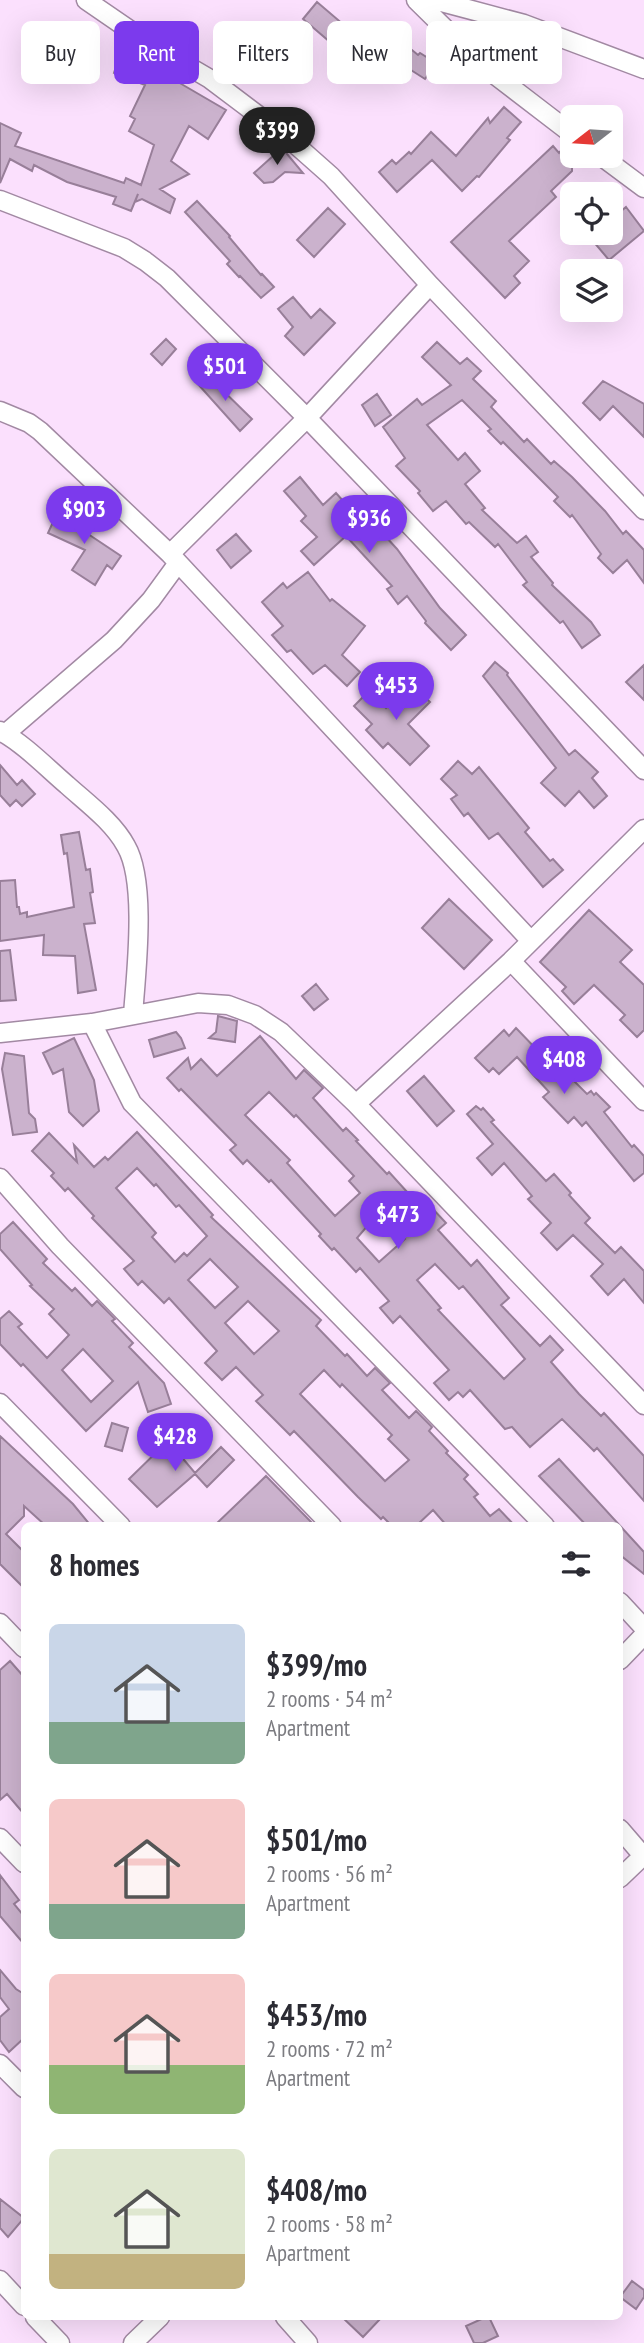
<!DOCTYPE html>
<html lang="en">
<head>
<meta charset="utf-8">
<style>
  :root { --surface:#fff; --page:#f2f2f3; --text:#2b2b33; --muted:#7c7c81; --accent:#7c3aed }
  body { margin:0; font-family:"PT Sans Narrow",sans-serif; background:var(--page); color:var(--text); height:100vh; display:flex; flex-direction:column; font-size:26px; white-space:nowrap }
  * { box-sizing:border-box; margin:0 }
  p { font-size:23px; color:var(--muted) }
  .icon { flex:none; width:38px; height:38px; fill:none; stroke:currentColor; stroke-width:2; stroke-linecap:round; stroke-linejoin:round }
  .map { position:relative; flex:1; overflow:hidden }
  .panel { position:absolute; left:21px; top:1522px; width:602px; height:798px; display:flex; flex-direction:column; background:var(--surface); border-radius:10px; box-shadow:0 7px 28px #0002 }
  .panel>* { flex:none }
  .hud { position:absolute; left:21px; top:21px; width:602px; height:63px; display:flex; gap:14px }
  .needle { width:46px; rotate:253deg }
  .controls { position:absolute; left:560px; top:105px; display:grid; gap:14px }
  .controls a { display:grid; place-items:center; width:63px; height:63px; border-radius:10px; background:var(--surface); box-shadow:0 7px 28px #0002; font-size:35px }
  .price { position:absolute; translate:-50% -60px; padding:0 16px; border-radius:24px; background:var(--accent); color:#fff; font-size:23px; line-height:46px; filter:drop-shadow(0 2px 4px #0008) }
  .price::after { content:''; position:absolute; left:50%; top:42px; width:21px; height:16px; margin-left:-10px; background:inherit; clip-path:polygon(0 0,100% 0,50% 100%) }
  .price.selected { background:#222; color:#fff }
  ul { padding:0; list-style:none }
  li { display:flex; align-items:center; gap:21px; height:175px; padding:0 28px }
  li span { display:grid; place-items:center; flex:none; width:196px; height:140px; border-radius:10px; color:#555 }
  li>.icon { margin-inline-start:auto }
  span .icon { width:84px; height:84px; fill:#fffc; stroke-width:1 }
  li b { font-size:30px }
  h2 { display:flex; justify-content:space-between; align-items:center; height:84px; padding:0 28px; font-size:30px }
  .chip { padding:0 24px; border-radius:10px; background:var(--surface); box-shadow:0 7px 28px #0002; font-size:24px; line-height:63px }
  .chip.selected { background:var(--accent); color:#fff }
  .map>svg:first-child { display:block }
  .building { fill:#cbb2cd; stroke:#987f99; stroke-width:2; fill-rule:evenodd }
  .lines { fill:none; stroke-linecap:round; stroke-linejoin:round }
  .minor-casing { stroke:#a289a3; stroke-width:21 }
  .minor { stroke:#fff; stroke-width:18 }
</style>
</head>
<body>
<div class="map">
<svg width="644" height="2343" viewBox="0 0 644 2343">
  <rect width="100%" height="100%" fill="#fbe0fd"/>
  <path class="building" d="M317,2L344,25L330,42L303,19Z
    M384,27L418,55L420,53L436,63L425,79L403,65L396,73L366,49Z
    M135,57L226,110L208,139L189,126L171,161L189,174L160,189L175,199L170,213L142,199L135,202L138,194L131,211L113,204L116,197L67,182L34,165L32,171L10,159L0,183V123L21,133L15,146L124,183L126,178L141,185L154,145L129,131L135,119L130,116L145,85L114,73L119,58L133,63Z
    M504,107L521,122L507,138L510,140L479,177L477,176L462,191L432,160L397,192L379,172L392,160L396,164L409,152L411,154L431,132L456,156L488,118L490,123Z
    M566,144L572,145V171L551,191L556,197L509,241L529,261L514,276L520,283L505,298L451,242L553,146L559,153Z
    M282,148L303,173L285,172L273,182L264,183L254,173Z
    M197,201L230,236L229,237L261,275L262,274L274,287L261,298L240,276L239,277L227,264L230,261L185,212Z
    M626,207L644,231L609,260L593,241L602,233H611V225L616,221L614,217Z
    M328,208L345,224L314,257L297,240Z
    M293,297L311,318L320,309L335,323L304,355L285,336L293,327L278,309Z
    M166,339L176,349L162,365L151,354Z
    M437,342L460,364L467,358L481,371L473,379L496,401L491,407L524,442L527,439L551,464L554,461L572,477L605,511L623,534L626,531L644,550V583L627,560L613,573L598,558L601,554L572,515L570,517L554,501L558,497L503,442L501,444L488,431L491,429L462,400L427,425L458,460L465,453L480,471L465,484L485,508L482,510L517,543L526,536L538,552L531,557L553,583L552,585L591,622L600,635L582,648L563,621L560,623L523,585L527,582L498,544L495,547L469,522L466,524L446,501L433,511L418,493L420,491L396,466L405,458L383,427L417,399L422,405L451,385L422,357Z
    M206,374L252,419L240,431L197,383Z
    M603,381L644,404V437L613,406L600,420L583,403Z
    M377,394L391,415L375,426L362,405Z
    M300,477L323,505L336,493L368,529L374,524L397,549L440,608L466,635L451,650L425,623L426,621L407,596L398,604L387,589L392,586L346,536L314,565L301,551L317,537L301,521L306,516L284,491Z
    M61,505L78,513L73,524L121,556L112,569L107,565L95,585L72,570L85,550L48,533Z
    M236,534L251,551L231,568L217,550Z
    M308,572L330,601L332,599L365,626L342,655L360,672L347,686L325,665L313,674L291,650L287,652L272,635L283,626L262,602L283,583L287,588Z
    M495,662L508,673L507,675L569,755L575,750L598,772L592,778L607,796L594,808L579,791L565,806L541,783L556,768L483,676Z
    M644,665V700L626,682Z
    M410,683L430,702L408,724L429,746L410,765L388,743L383,748L366,730L372,724L354,706L369,691L386,708Z
    M458,761L472,774L479,767L529,828L525,832L550,861L553,859L563,870L543,887L498,833L489,839L468,813L464,816L451,799L457,795L441,779Z
    M0,765L17,785L22,780L35,794L22,806L16,800L10,806L0,795Z
    M79,832L86,870L90,869L93,892L90,893L95,923L84,924L96,990L78,993L75,956L43,955L44,935L0,941V881L15,880L17,907H19L20,914L27,912V917L74,907L67,853L64,854L61,835Z
    M449,899L492,940L464,969L422,928Z
    M589,910L632,950L620,962L644,985V1030L637,1037L620,1020L625,1015L594,985L574,1004L562,991L566,987L540,962Z
    M10,950L16,1000L0,1001V951Z
    M316,984L328,999L314,1010L302,996Z
    M218,1016L237,1021L235,1042L209,1038L216,1032Z
    M516,1028L563,1077L567,1074L587,1094L591,1091L594,1095L596,1093L610,1107L604,1112L632,1147L634,1145L644,1156V1173L634,1181L586,1122L582,1126L574,1117L568,1123L543,1097L549,1092L517,1057L499,1074L493,1068L489,1072L475,1058L504,1030L509,1036Z
    M176,1032L181,1038L185,1048L154,1057L149,1040Z
    M260,1036L296,1079L304,1070L323,1088L313,1098L343,1131L346,1128L358,1140L356,1141L387,1174L389,1172L427,1214L433,1209L446,1223L438,1230L471,1266L477,1260L509,1298L501,1305L540,1346L550,1336L563,1350L551,1362L579,1394L601,1416L604,1413L644,1456V1501L597,1448L594,1451L562,1419L530,1447L512,1427L505,1429L470,1390L463,1397L458,1392L449,1400L434,1383L449,1370L400,1316L393,1323L380,1308L389,1301L360,1268L356,1272L334,1248L332,1250L319,1236L321,1234L271,1180L269,1182L247,1160L243,1164L230,1150L236,1145L181,1089L179,1091L167,1078L188,1058L191,1069L201,1059L217,1076ZM269,1092L294,1117L296,1115L354,1176L349,1181L360,1193L335,1216L287,1163L290,1160L245,1115ZM380,1211L405,1239L379,1262L357,1238ZM435,1264L459,1289L463,1286L469,1293L525,1359L504,1379L438,1310L441,1308L417,1280Z
    M74,1038L94,1080L99,1111L83,1126L69,1112L63,1069L53,1074L43,1053Z
    M5,1053L24,1056L29,1113L35,1119L37,1132L13,1135L2,1069Z
    M424,1076L454,1111L437,1126L407,1091Z
    M476,1106L481,1110L483,1108L494,1120L491,1122L546,1181L554,1174L571,1193L569,1195L590,1218L585,1223L615,1253L621,1247L644,1271V1303L624,1279L608,1295L591,1276L603,1264L573,1235L557,1250L541,1233L551,1223L528,1199L532,1196L504,1163L492,1175L477,1158L493,1144L467,1114Z
    M137,1132L213,1215L211,1217L321,1320L316,1326L345,1356L347,1354L367,1376L375,1368L390,1383L382,1390L409,1418L416,1411L432,1427L429,1431L448,1451L446,1453L468,1475L464,1479L478,1494L474,1497L490,1516L499,1509L515,1526H447L433,1510L416,1526H392L383,1517L381,1519L358,1497L294,1431L290,1435L256,1401L263,1395L236,1367L222,1380L205,1363L217,1351L169,1298L164,1303L142,1281L138,1285L124,1269L134,1261L92,1218L94,1216L68,1188L65,1191L51,1176L54,1173L32,1151L49,1133L77,1162L74,1145L94,1167L105,1157L108,1160ZM137,1168L154,1186L156,1184L176,1207L179,1205L207,1236L187,1256L184,1253L175,1262L152,1237L156,1233L116,1188ZM210,1259L238,1287L215,1308L188,1280ZM248,1301L279,1331L254,1354L225,1323ZM324,1370L340,1387L342,1384L392,1435L388,1439L409,1460L385,1481L300,1394Z
    M13,1222L47,1259L43,1263L72,1291L75,1288L92,1306L97,1301L115,1319L112,1321L133,1343L129,1347L164,1383L171,1404L148,1412L138,1382L86,1431L23,1364L21,1366L0,1344V1319L9,1311L22,1324L18,1327L47,1358L69,1335L49,1314L54,1309L30,1286L32,1285L0,1249V1234ZM83,1349L113,1381L91,1402L62,1370Z
    M112,1423L128,1428L122,1451L105,1446Z
    M0,1436L73,1504L91,1526H46L24,1506V1516L6,1534L24,1552V1588L0,1564Z
    M168,1441L195,1473L221,1447L234,1460L207,1487L195,1474L157,1507L129,1479Z
    M559,1459L644,1552V1574L620,1555V1526H587L539,1476Z
    M266,1476L315,1526H214Z
    M10,1661L24,1677V1814L7,1794L0,1800V1670Z
    M0,1875L19,1900L14,1904L24,1916V1944L0,1916Z
    M0,1970L16,1989L24,1994V2038L9,2052L0,2040V2017L9,2009L0,1997Z
    M0,2199L24,2218L8,2237L0,2228Z
    M632,2281L644,2290V2297L636,2309L620,2297Z
    M342,2317H382L363,2337Z
    M486,2317H489L498,2336L483,2343H474L466,2326Z"/>
  <g class="lines">
    <g class="minor-casing">
      <path id="minor" d="M86,0L150,44L210,79L287,137L331,176L430,285
        M416,0L482,65L572,134
        M434,0L524,24L644,69
        M601,156L644,188
        M0,200L124,248L145,261L167,278L307,418L644,770
        M0,411L29,423L40,431L170,554L531,941
        M170,554L307,418L430,285L644,510
        M0,731C24,744 46,767 67,785C87,803 113,822 126,846C147,882 136,973 133,1015
        M5,734L114,640L151,600L178,563
        M511,961L644,1101
        M92,1023L132,1103L545,1526
        M0,1033L92,1023L198,1003L228,1005L255,1015L281,1032L356,1104L644,1405
        M356,1104L511,961L644,829
        M0,1178L60,1246L332,1526
        M0,1403L121,1526
        M620,1602L644,1628
        M0,1623L24,1648
        M620,1660L644,1635
        M620,1829L644,1857
        M0,1838L24,1863
        M620,1878L643,1856
        M0,2064L24,2088
        M0,2280L24,2306
        M35,2317L60,2343
        M285,2317L308,2343
        M133,2343L160,2317"/>
    </g>
    <use href="#minor" class="minor"/>
  </g>
</svg>
<div class="controls">
<a><svg class="needle" viewBox="-14 -14 28 28"><path d="M0-13l5 13h-10z" fill="#e53935"/><path d="M0 13l5-13h-10z" fill="#7c7c81"/></svg></a>
<a><svg class="icon" aria-label="locate" viewBox="0 0 24 24"><circle cx="12" cy="12" r="6"/><path d="M12 2v4M12 18v4M2 12h4M18 12h4"/></svg></a>
<a><svg class="icon" aria-label="layers" viewBox="0 0 24 24"><path d="M12 4l9 5-9 5-9-5zM3 14l9 5 9-5"/></svg></a>
</div>
<b class="price selected" style="left:277px;top:167px">$399</b>
<b class="price" style="left:225px;top:403px">$501</b>
<b class="price" style="left:84px;top:546px">$903</b>
<b class="price" style="left:369px;top:555px">$936</b>
<b class="price" style="left:396px;top:722px">$453</b>
<b class="price" style="left:564px;top:1096px">$408</b>
<b class="price" style="left:398px;top:1251px">$473</b>
<b class="price" style="left:175px;top:1473px">$428</b>
<div class="hud">
<a class="chip">Buy</a>
<a class="chip selected">Rent</a>
<a class="chip">Filters</a>
<a class="chip">New</a>
<a class="chip">Apartment</a>
</div>
<section class="panel">
<h2>8 homes<svg class="icon" aria-label="filters" viewBox="0 0 24 24"><path d="M4 7h16M4 17h16"/><circle cx="9" cy="7" r="2"/><circle cx="15" cy="17" r="2"/></svg></h2>
<ul>
<li><span style="background:linear-gradient(#c9d6e8 70%,#7fa58c 0)"><svg class="icon" aria-label="home" viewBox="0 0 24 24"><path d="M3 11l9-7 9 7M6 9v11h12V9"/></svg></span><div><b>$399/mo</b><p>2 rooms · 54 m²</p><p>Apartment</p></div></li>
<li><span style="background:linear-gradient(#f6c9c9 75%,#7fa58c 0)"><svg class="icon" aria-label="home" viewBox="0 0 24 24"><path d="M3 11l9-7 9 7M6 9v11h12V9"/></svg></span><div><b>$501/mo</b><p>2 rooms · 56 m²</p><p>Apartment</p></div></li>
<li><span style="background:linear-gradient(#f6c9c9 65%,#8fb573 0)"><svg class="icon" aria-label="home" viewBox="0 0 24 24"><path d="M3 11l9-7 9 7M6 9v11h12V9"/></svg></span><div><b>$453/mo</b><p>2 rooms · 72 m²</p><p>Apartment</p></div></li>
<li><span style="background:linear-gradient(#dfe7d0 75%,#c2b280 0)"><svg class="icon" aria-label="home" viewBox="0 0 24 24"><path d="M3 11l9-7 9 7M6 9v11h12V9"/></svg></span><div><b>$408/mo</b><p>2 rooms · 58 m²</p><p>Apartment</p></div></li>
</ul>
</section>
</div>
</body>
</html>
